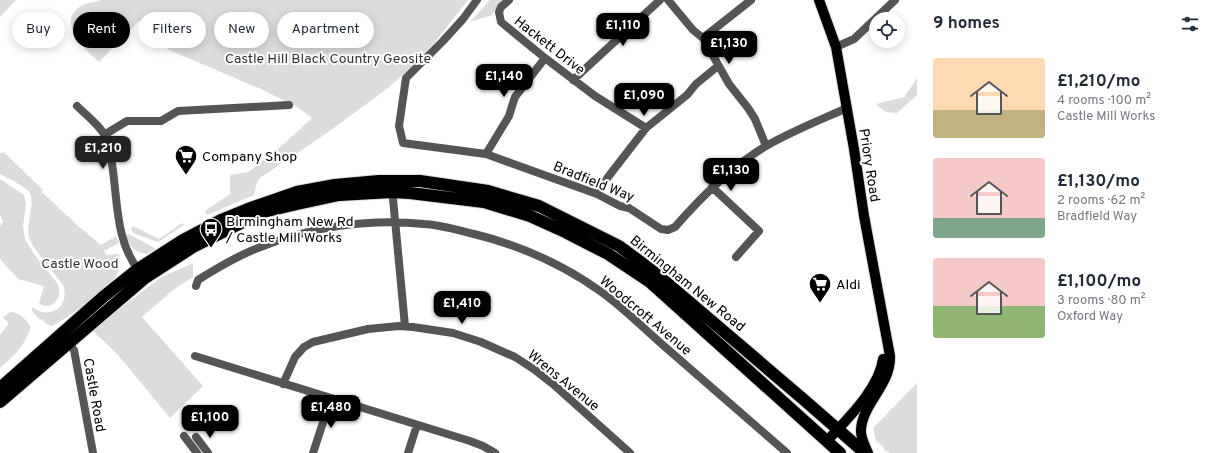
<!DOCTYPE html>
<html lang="en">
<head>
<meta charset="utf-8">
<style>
  :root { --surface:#fff; --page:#f2f2f3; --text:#1f2937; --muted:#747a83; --accent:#000 }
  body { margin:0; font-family:Overpass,sans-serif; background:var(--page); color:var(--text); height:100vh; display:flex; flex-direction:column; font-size:15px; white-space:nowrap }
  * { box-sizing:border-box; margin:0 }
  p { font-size:13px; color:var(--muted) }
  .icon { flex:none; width:22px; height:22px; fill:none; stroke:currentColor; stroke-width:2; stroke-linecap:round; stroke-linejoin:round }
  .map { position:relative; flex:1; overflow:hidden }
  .panel { display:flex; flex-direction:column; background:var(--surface); width:300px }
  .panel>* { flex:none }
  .banner { position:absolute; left:12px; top:12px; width:380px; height:36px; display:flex; gap:8px }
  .buttons { position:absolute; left:869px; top:12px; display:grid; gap:8px }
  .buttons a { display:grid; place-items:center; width:36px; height:36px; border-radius:50%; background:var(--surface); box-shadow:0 2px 10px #0003; font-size:20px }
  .price { position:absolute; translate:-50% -34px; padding:0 9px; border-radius:8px; background:var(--accent); color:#fff; font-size:13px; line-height:26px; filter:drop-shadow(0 1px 2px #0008) }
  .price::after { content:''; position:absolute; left:50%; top:24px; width:12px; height:9px; margin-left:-6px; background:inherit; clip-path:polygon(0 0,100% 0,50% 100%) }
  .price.active { background:#222; color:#fff }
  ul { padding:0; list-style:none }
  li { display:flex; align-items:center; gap:12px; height:100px; padding:0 16px }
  li span { display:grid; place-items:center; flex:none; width:112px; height:80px; border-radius:4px; color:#555 }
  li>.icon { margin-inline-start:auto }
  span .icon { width:48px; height:48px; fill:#fffc; stroke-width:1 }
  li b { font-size:17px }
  h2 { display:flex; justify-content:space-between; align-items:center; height:48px; padding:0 16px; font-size:17px }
  .chip { padding:0 14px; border-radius:18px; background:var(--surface); box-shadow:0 2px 10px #0003; font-size:14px; line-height:36px }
  .chip.active { background:var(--accent); color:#fff }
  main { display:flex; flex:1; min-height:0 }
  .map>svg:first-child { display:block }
  .green { fill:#dcdcdc }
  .water { fill:#a3a3a3 }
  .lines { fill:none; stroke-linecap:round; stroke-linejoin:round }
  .primary-casing { stroke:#dbdbdb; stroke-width:12 }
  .highway-casing { stroke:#dbdbdb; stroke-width:14 }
  .street { stroke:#555; stroke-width:8 }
  .primary { stroke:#000; stroke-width:10 }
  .highway { stroke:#000; stroke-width:12 }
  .labels { text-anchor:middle; stroke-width:4; stroke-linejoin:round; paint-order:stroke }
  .street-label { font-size:14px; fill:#000; stroke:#fff }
  .park-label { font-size:14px; fill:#333; stroke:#fff }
  .poi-label { font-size:14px; fill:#000; stroke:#fff; text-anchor:start }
</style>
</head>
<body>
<main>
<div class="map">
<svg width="917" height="453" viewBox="0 0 917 453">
  <rect width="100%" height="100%" fill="#fff"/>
  <path class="green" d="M0,0H16L0,17Z
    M101,0H468L435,42L415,64L388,88L324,135L260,178L257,182L254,195L207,215L205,211L230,194V175L248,172L277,150L312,118L297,107L261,89L169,50L139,21L99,62C86,50 55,22 81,6C89,1 96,3 101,0Z
    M490,0H502L492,15L470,22Z
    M917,78V95L897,113L885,112L876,104L904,97Z
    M0,152L1,153L4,152L43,190L42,192L76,224L101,245L116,236L119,243L104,251L107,255L119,254C120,260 120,267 118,273C111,289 68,317 52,326L46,324L42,319L40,320L32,311V307C50,321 71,306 63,285C54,272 34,252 29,237C25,222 38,199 27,190C19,183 9,179 0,174Z
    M0,179L24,195L26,204L23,226L25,239L34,254L57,283C64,295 53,313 39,303L44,286L18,279L0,259V227L3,221L0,215Z
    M182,223L184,225L158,242L133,233L131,229L133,226L159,239Z
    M129,234L156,249L146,254C133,251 130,247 126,235Z
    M193,263V277L173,290L142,317L203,386L170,418L118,355L92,330L160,278Z
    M11,312C21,313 25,319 31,327C25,345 14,356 0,368V335L9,323L3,318L7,314Z
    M917,383V453H890L884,450V447L876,441L873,428Z"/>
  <path class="water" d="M106,15L117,18L118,23L103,42L97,43C85,31 95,22 106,15Z"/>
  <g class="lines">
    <g class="primary-casing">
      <path id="primary" d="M819,0L836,47L854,149L864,216L890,356C891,385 863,403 861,429C860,437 865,446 868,453
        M827,441C847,419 879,389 883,359"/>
    </g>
    <g class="highway-casing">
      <path id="highway" d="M0,388L103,297L138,269L183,240L221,220L248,209L297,192L335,185L379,181H420L488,191L539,206L619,246L653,271L803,399L865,453
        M0,402L145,278L193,247L263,212L297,204L339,195L392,192L410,193L484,202L530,216L561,230L608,254L650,282L840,453"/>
    </g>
    <path class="street" d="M477,0L463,19L443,41L406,78L399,126L403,143L486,154L597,194L620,206L629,208L661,229L668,230L675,227C702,196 731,167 766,146C792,131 820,120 847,108
      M509,0L501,7L499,12L501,22L545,58L595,96L646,128
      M668,0L693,30L703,38L729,84L748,108L755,119L766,146
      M703,38L751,0
      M836,47L854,39L895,0
      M573,80L660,0
      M77,106C86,115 103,128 107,140C110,148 111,156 112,164C118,201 115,242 140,272
      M104,135L127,121H161L178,111L289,105
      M486,154L509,116L513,103L515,97L545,58
      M712,187L759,231L736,257
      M392,188L405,326
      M597,194L608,177L646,128L687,95L696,84L718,66
      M196,286L198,280C217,268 237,256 258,248C309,227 369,218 424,224C441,225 458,230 474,234C519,245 562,264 600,291C623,307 643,328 664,346C705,382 746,417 787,453
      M68,343L74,350L93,453
      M195,356L470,441L483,446L495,453
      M283,384L295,357L304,347L313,342L368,329L399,326L413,327L453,333L481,342L515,357L535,370L553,384L630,453
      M184,436L197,453
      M196,437L208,453
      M313,453L331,398
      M408,453L417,425"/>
    <use href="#primary" class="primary"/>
    <use href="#highway" class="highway"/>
  </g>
  <defs>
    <g id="supermarket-pin" transform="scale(1.15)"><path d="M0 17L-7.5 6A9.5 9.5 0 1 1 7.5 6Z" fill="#000" stroke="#fff"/><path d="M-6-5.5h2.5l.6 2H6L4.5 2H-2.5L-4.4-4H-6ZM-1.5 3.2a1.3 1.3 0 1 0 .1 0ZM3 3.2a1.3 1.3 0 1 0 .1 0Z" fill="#fff"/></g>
    <g id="bus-pin" transform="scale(1.15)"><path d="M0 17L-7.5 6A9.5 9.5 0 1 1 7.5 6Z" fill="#000" stroke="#fff"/><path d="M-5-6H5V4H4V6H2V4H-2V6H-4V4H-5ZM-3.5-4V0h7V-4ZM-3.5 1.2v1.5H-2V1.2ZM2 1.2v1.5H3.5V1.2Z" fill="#fff"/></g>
  </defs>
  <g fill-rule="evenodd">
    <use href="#supermarket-pin" x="186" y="156"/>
    <use href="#bus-pin" x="211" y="229"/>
    <use href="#supermarket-pin" x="820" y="284"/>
  </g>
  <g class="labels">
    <g class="street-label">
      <text transform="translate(550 45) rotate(38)" y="5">Hackett Drive</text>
      <text transform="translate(870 165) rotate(81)" y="5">Priory Road</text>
      <text transform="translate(594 181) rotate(22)" y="5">Bradfield Way</text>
      <text transform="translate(688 283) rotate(39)" y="5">Birmingham New Road</text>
      <text transform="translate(646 315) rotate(40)" y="5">Woodcroft Avenue</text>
      <text transform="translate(564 380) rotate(39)" y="5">Wrens Avenue</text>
      <text transform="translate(95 395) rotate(80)" y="5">Castle Road</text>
    </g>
    <g class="park-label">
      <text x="328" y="63">Castle Hill Black Country Geosite</text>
      <text x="80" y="268">Castle Wood</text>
    </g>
    <g class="poi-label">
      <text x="202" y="161">Company Shop</text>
      <text x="226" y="226">Birmingham New Rd<tspan x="226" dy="16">/ Castle Mill Works</tspan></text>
      <text x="836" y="289">Aldi</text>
    </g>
  </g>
</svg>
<div class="buttons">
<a><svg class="icon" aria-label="locate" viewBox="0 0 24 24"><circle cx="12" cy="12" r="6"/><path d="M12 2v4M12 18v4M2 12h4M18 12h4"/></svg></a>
</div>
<b class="price" style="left:623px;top:47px">£1,110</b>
<b class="price" style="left:729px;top:65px">£1,130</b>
<b class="price" style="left:504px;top:98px">£1,140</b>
<b class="price" style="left:644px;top:117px">£1,090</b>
<b class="price active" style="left:103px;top:170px">£1,210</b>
<b class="price" style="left:731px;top:192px">£1,130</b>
<b class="price" style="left:462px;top:325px">£1,410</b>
<b class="price" style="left:331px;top:429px">£1,480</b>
<b class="price" style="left:210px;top:439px">£1,100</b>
<div class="banner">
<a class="chip">Buy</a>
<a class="chip active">Rent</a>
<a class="chip">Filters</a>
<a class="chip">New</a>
<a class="chip">Apartment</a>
</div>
</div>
<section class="panel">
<h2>9 homes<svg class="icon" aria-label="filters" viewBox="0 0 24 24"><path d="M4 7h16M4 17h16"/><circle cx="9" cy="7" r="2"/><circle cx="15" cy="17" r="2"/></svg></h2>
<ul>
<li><span style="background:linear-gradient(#ffd9b3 65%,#c2b280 0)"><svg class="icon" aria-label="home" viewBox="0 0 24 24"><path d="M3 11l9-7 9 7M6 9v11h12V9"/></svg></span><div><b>£1,210/mo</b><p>4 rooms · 100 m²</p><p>Castle Mill Works</p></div></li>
<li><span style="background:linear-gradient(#f6c9c9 75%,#7fa58c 0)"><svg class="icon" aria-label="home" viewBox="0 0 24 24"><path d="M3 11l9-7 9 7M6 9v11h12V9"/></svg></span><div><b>£1,130/mo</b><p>2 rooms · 62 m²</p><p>Bradfield Way</p></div></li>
<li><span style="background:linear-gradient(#f6c9c9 60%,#8fb573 0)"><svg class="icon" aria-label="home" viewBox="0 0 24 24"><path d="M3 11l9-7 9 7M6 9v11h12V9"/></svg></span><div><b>£1,100/mo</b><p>3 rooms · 80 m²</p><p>Oxford Way</p></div></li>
</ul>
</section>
</main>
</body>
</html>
